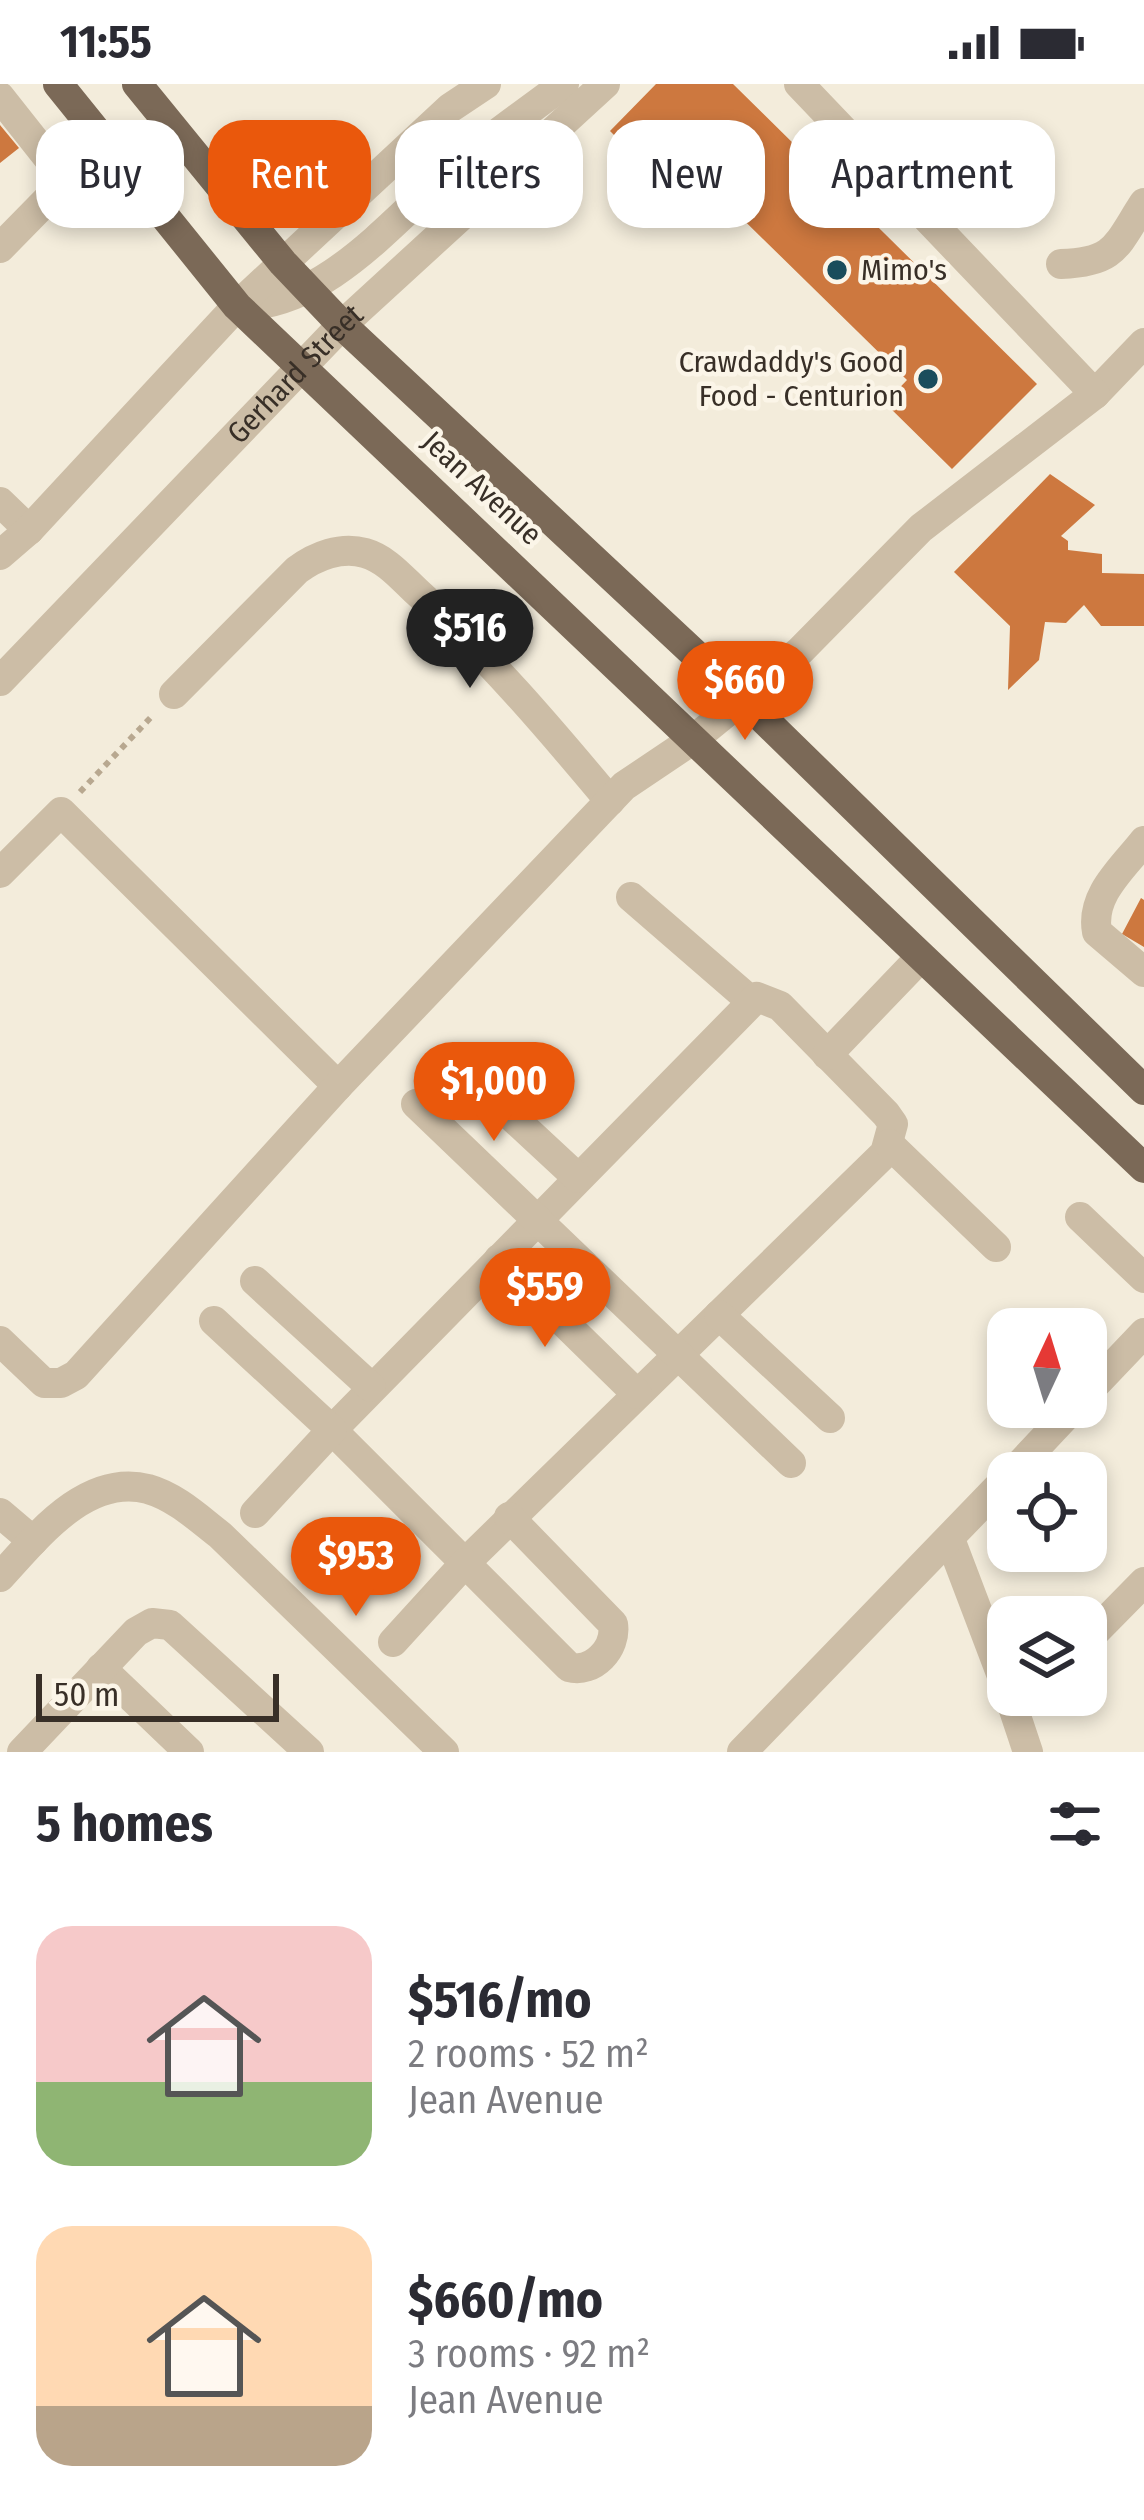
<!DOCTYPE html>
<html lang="en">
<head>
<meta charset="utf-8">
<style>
  :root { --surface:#fff; --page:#f2f2f3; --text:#2b2b33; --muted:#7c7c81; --accent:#ea580c }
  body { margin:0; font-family:"Fira Sans Condensed",sans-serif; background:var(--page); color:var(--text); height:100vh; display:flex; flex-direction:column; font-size:45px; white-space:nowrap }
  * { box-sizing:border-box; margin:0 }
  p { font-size:39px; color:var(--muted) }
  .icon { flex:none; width:66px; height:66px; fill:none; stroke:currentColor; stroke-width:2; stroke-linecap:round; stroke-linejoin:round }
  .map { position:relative; height:1668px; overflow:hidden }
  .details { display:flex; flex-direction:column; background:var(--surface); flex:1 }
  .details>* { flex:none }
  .guide { position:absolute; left:36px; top:36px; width:1074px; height:108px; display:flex; gap:24px }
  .needle { width:78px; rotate:4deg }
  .fabs { position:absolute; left:987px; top:1224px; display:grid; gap:24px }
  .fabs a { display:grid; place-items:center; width:120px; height:120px; border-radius:24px; background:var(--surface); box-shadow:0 6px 18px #0003; font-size:60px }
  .scale { position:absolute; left:36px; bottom:30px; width:243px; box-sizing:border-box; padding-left:12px; border:6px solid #382f27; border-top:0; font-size:33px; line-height:42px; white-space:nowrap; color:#382f27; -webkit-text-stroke:9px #fbf5e8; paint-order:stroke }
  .price { position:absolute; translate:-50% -102px; padding:0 27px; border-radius:42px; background:var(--accent); color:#fff; font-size:39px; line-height:78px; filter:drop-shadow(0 3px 6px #0008) }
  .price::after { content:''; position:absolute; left:50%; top:72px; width:36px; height:27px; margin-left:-18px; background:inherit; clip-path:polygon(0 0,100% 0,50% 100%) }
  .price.on { background:#222; color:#fff }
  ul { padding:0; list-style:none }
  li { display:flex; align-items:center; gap:36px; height:300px; padding:0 36px }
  li span { display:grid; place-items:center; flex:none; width:336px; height:240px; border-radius:36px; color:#555 }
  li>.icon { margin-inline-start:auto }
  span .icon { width:144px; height:144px; fill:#fffc; stroke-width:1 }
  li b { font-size:51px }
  h2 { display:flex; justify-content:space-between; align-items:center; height:144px; padding:0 36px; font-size:51px }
  .pill { padding:0 42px; border-radius:36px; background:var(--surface); box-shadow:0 6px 18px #0003; font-size:42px; line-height:108px }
  .pill.on { background:var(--accent); color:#fff }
  .status { display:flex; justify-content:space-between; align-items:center; height:84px; padding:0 60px; background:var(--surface); direction:ltr }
  .status svg { height:33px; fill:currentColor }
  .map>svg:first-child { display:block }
  .building { fill:#cd783f }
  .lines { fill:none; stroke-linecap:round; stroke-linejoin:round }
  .path { stroke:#b8a890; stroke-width:6; stroke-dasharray:6 6; stroke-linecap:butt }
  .minor { stroke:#ccbda6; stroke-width:30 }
  .major { stroke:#7b6957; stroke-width:30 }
  .poi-dot { fill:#1a4d5c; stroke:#fbf5e8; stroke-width:4.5 }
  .labels { text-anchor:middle; stroke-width:9; stroke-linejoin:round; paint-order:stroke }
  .poi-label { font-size:30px; fill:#382f27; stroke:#fbf5e8; text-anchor:start }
  .street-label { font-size:30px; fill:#382f27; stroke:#fbf5e8 }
</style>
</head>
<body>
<div class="status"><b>11:55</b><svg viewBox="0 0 49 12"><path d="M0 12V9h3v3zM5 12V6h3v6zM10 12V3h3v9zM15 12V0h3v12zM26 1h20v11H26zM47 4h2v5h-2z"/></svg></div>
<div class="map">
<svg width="1144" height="1668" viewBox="0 0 1144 1668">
  <rect width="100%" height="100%" fill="#f3ecdb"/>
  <path class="building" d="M656,0H733L1037,300L952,385L885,319L907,296L710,103L688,125L610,47Z
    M0,41L19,64L0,79Z
    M1050,390L1095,421L1061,452L1068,457V466L1102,470V489L1144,490V542H1101L1084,521L1066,539L1045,538L1039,576L1008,606L1010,542L954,488Z
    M1141,814L1144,816V863L1122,850Z"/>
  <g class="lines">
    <path class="path" d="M80,708L154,630"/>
    <g class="minor">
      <path d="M0,13L68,99"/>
      <path d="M0,164L50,113L109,64"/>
      <path d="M1061,180C1116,178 1116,162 1144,119"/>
      <path d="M237,222C324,223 391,138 452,85C488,55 527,28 564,0"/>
      <path d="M1095,310L1144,259"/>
      <path d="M0,418L29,446"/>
      <path d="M0,471L29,446L237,222L450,24L486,0"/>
      <path id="s1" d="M0,597L342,241L605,0"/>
      <path d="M174,610L297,486C316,472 341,462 365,469C386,475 401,493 416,507C487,571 549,644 610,717"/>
      <path d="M1144,757C1123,784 1090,811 1097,848L1144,888"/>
      <path d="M0,789L61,728L338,1002"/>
      <path d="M631,813L751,917"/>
      <path d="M757,913L780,922L886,1030L893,1040L885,1069L465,1479L332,1346Z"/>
      <path d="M827,971L921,873"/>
      <path d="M454,979L578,1094"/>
      <path d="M416,1020L791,1379"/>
      <path d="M889,1060L996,1163"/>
      <path d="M1080,1133L1144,1194"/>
      <path d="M499,1175L637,1310"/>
      <path d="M255,1197L371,1303"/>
      <path d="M719,1231L830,1334"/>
      <path d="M214,1237L332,1346L255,1429"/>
      <path d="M0,1257L44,1299H61L76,1291L338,1002L624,702L694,655L743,615L800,567L921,444L1095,310L799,0"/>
      <path d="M1086,1310L1144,1249"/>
      <path d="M1012,1389L1074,1323"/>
      <path d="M0,1429L33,1457"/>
      <path d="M950,1455L1008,1608"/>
      <path d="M0,1493C37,1453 86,1389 148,1405C176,1413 198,1434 220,1451L444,1668"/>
      <path d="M1086,1557L1144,1498"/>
      <path d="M393,1558L465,1479L569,1583C593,1590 617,1564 613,1540L509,1433"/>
      <path d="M101,1584L189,1668"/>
      <path d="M1009,1611L1028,1668"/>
      <path d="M22,1668L136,1548L152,1539L170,1541L309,1668"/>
      <path d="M742,1668L1008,1393"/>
    </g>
    <path class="major" d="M58,0L237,222L1144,1084
      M137,0L283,179L342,241L743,615L1144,1006"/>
  </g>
  <g class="poi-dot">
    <circle cx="837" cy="186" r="12"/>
    <circle cx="928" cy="295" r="12"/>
  </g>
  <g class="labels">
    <g class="poi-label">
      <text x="861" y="196">Mimo's</text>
      <text x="904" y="288" text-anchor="end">Crawdaddy's Good<tspan x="904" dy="34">Food - Centurion</tspan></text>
    </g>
    <g class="street-label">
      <text dy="10" stroke="none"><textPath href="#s1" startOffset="426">Gerhard Street</textPath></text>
      <text transform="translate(482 404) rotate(43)" y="10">Jean Avenue</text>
    </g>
  </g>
</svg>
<div class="fabs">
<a><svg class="needle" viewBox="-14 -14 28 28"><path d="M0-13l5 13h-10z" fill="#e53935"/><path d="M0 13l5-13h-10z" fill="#7c7c81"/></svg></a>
<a><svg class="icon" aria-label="locate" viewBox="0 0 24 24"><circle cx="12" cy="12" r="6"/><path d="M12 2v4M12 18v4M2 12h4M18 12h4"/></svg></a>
<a><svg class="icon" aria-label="layers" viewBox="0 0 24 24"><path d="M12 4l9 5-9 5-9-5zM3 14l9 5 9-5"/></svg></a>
</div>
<div class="scale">50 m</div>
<b class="price on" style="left:470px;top:607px">$516</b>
<b class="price" style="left:745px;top:659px">$660</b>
<b class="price" style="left:494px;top:1060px">$1,000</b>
<b class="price" style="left:545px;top:1266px">$559</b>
<b class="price" style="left:356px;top:1535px">$953</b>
<div class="guide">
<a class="pill">Buy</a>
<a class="pill on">Rent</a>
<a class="pill">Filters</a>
<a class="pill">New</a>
<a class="pill">Apartment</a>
</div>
</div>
<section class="details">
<h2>5 homes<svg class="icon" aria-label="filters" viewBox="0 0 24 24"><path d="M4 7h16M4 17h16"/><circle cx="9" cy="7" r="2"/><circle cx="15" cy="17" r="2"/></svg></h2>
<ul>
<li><span style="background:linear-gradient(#f6c9c9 65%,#8fb573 0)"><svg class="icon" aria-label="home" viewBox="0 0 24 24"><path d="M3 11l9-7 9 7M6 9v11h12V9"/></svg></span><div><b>$516/mo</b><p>2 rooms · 52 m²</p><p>Jean Avenue</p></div></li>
<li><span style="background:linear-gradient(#ffd9b3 75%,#b9a48a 0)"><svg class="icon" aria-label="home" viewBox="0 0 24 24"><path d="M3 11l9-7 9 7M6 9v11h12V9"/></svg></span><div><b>$660/mo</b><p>3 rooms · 92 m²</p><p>Jean Avenue</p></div></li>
</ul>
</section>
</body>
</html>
